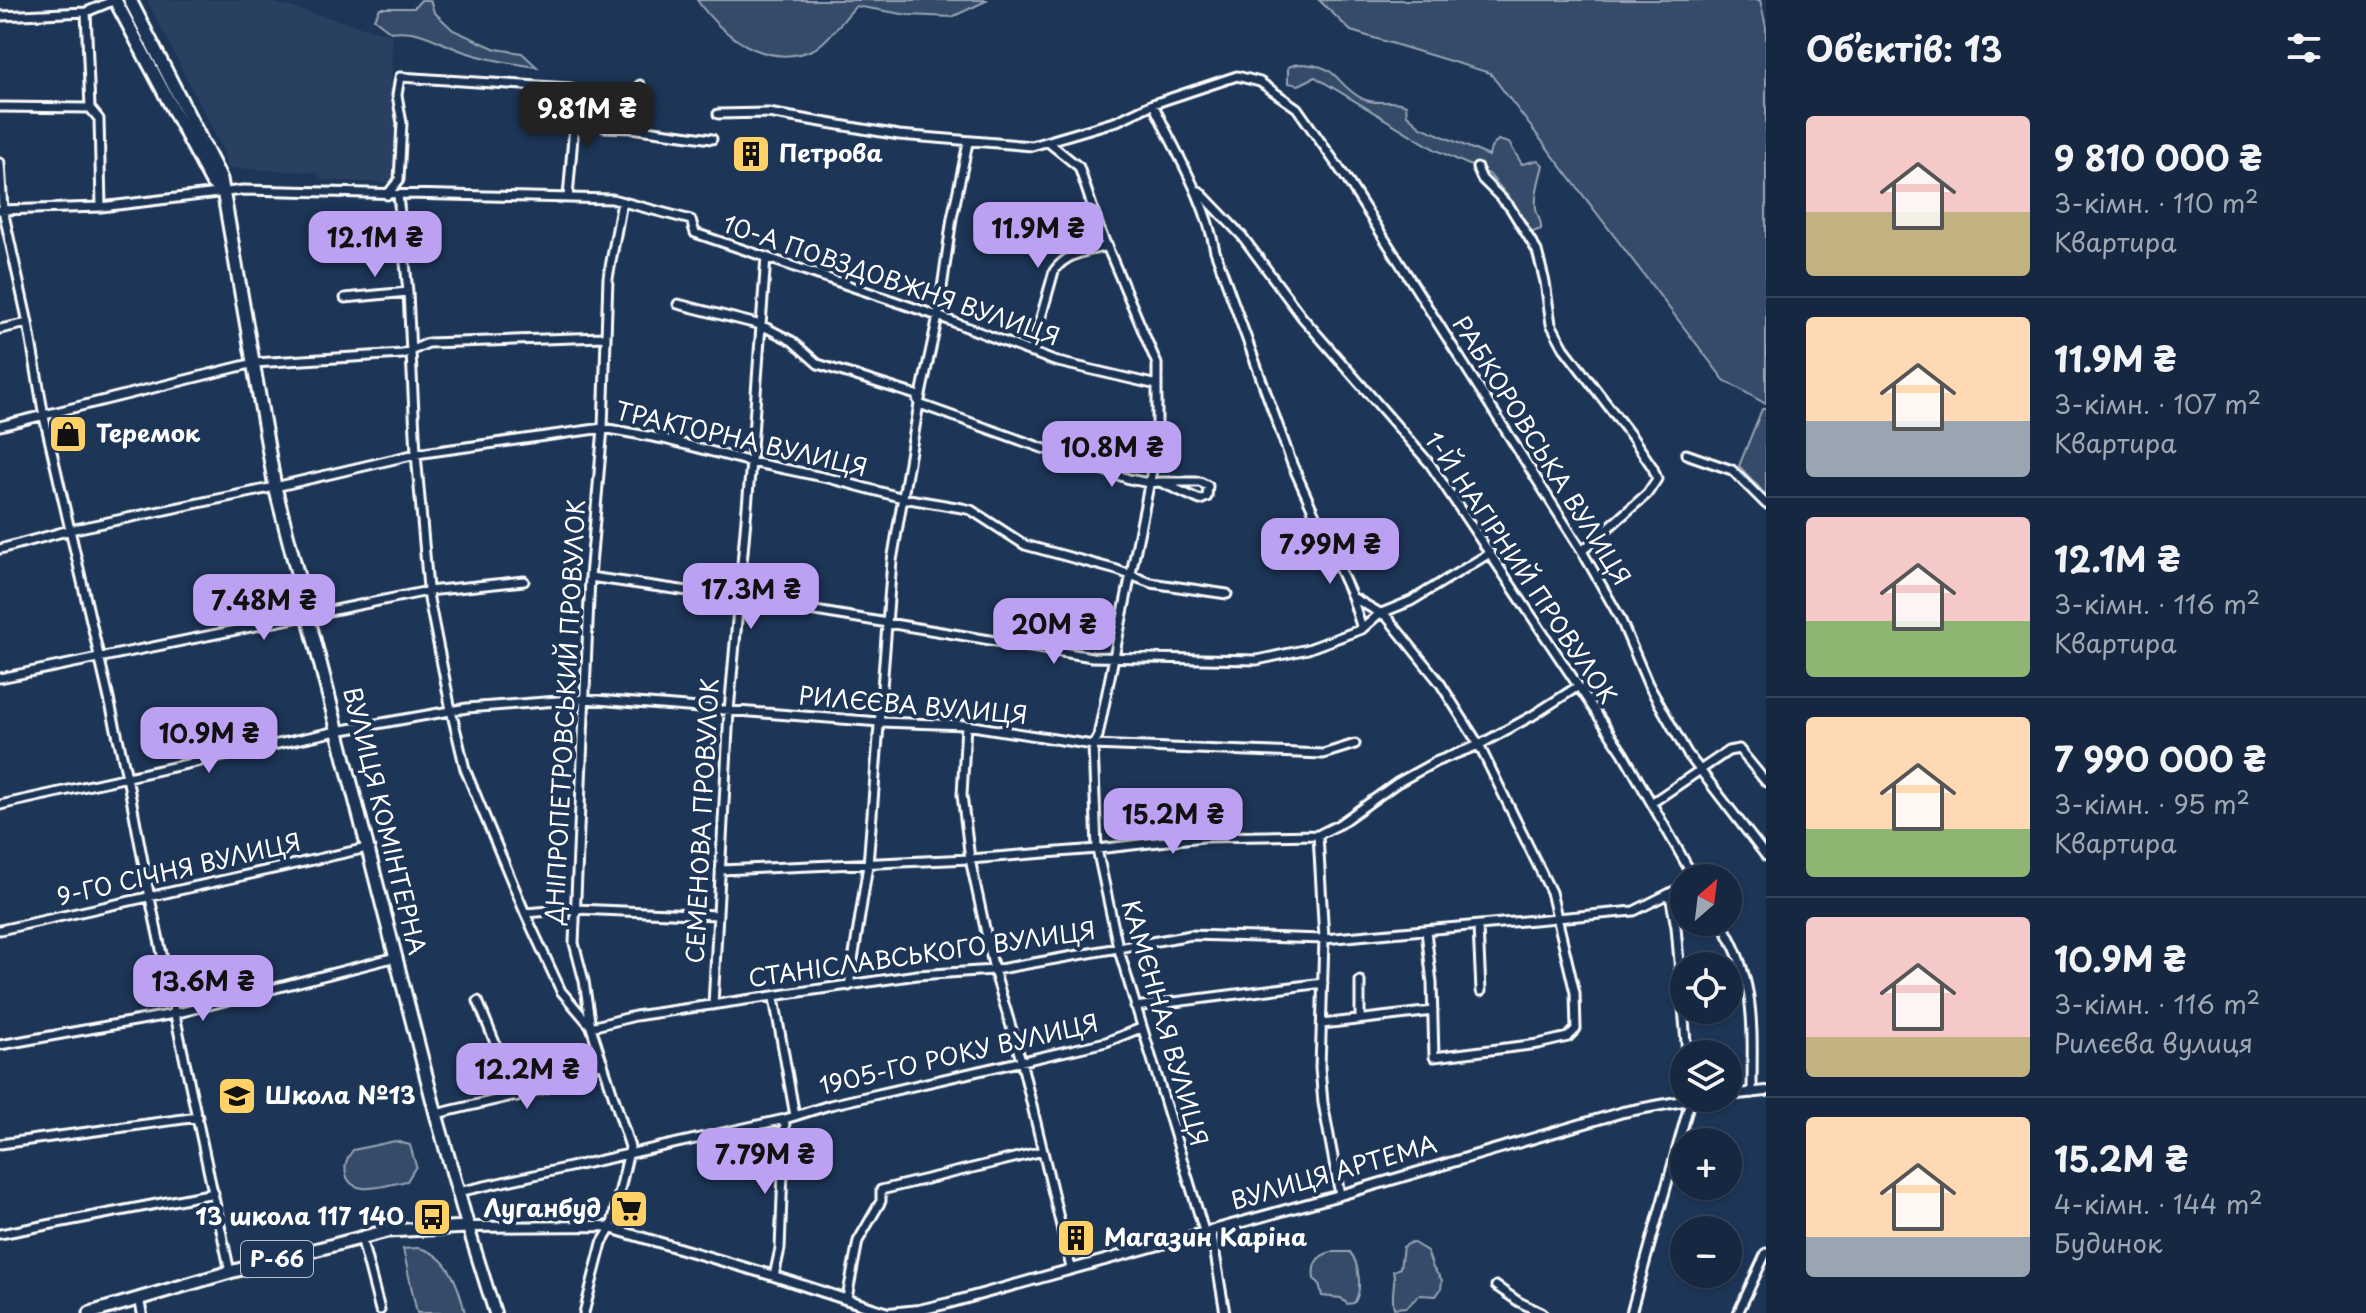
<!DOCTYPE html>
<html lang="uk">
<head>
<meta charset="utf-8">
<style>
  :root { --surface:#162841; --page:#1f3048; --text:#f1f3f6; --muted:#9ea6b1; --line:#35445a; --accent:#bca0f2 }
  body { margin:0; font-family:"Playpen Sans",sans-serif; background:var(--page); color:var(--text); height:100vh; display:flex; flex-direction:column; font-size:30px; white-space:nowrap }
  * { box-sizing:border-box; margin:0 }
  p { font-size:26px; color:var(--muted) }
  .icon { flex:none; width:44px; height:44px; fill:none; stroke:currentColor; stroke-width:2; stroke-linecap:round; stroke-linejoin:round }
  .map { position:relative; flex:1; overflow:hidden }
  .side { display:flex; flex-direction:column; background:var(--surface); width:600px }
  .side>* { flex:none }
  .needle { width:52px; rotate:28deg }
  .fabs { position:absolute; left:1670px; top:864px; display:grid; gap:16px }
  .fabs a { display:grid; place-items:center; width:72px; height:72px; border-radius:50%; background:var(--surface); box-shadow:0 2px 6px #0004,0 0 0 2px var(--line); font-size:40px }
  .price { position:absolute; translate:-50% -68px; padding:0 18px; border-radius:16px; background:var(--accent); color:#111; font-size:26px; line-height:52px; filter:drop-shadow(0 2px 4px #0008) }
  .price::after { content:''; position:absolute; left:50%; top:48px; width:24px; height:18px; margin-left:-12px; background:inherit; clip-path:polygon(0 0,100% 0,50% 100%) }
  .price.current { background:#222; color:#fff }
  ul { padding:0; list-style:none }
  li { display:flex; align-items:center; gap:24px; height:200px; padding:0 40px }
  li+li { border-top:2px solid var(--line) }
  li span { display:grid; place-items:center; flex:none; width:224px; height:160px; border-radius:8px; color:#555 }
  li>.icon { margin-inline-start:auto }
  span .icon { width:96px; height:96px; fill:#fffc; stroke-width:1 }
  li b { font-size:34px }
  h2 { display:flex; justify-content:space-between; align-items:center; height:96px; padding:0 40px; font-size:34px }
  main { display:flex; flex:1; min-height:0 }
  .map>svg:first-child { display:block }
  .built { fill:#2a4161 }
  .green { fill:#364b69; stroke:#9aa5b4; stroke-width:2 }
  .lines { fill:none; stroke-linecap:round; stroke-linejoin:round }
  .minor-casing { stroke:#fff; stroke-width:13 }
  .tertiary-casing { stroke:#fff; stroke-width:14 }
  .secondary-casing { stroke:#fff; stroke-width:16 }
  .primary-casing { stroke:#fff; stroke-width:17 }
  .minor { stroke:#1d3557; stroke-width:7 }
  .tertiary { stroke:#1d3557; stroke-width:8 }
  .secondary { stroke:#1d3557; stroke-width:10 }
  .primary { stroke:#1d3557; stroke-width:11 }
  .labels { text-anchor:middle; stroke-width:8; stroke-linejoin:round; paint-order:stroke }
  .shield { fill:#1d3557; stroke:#bbc2cd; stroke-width:2 }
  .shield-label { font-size:22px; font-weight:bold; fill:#fff }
  .poi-label { font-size:24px; font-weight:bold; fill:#fff; stroke:#1d3557; text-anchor:start }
  .street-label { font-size:24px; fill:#fff; stroke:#1d3557 }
</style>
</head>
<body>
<main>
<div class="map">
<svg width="1766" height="1313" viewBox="0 0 1766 1313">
  <rect width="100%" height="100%" fill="#1d3557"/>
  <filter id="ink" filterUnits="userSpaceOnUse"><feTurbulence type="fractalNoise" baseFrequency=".0125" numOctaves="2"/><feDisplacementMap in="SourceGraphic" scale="16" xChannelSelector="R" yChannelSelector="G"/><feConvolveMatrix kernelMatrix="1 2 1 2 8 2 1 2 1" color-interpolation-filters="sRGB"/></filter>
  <g filter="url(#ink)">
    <path class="built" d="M147,0H263L392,35L391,97L396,128L391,183L323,180L315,172L228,168L222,148Z"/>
    <path class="green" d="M421,0H430L434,12L453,30L496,49L522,53L537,67C514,64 490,60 468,53C441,45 420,27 391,32L374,19L380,8H414Z
      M697,0H988L952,17L908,15L856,6C845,17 825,45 812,50C766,69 722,36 697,0Z
      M1319,0H1760L1766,27V404L1724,380L1490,73L1351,31Z
      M1297,64C1342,64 1332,83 1363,99C1378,106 1392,98 1406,105L1407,115L1421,127L1489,156L1491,148L1498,140L1509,143L1522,164L1538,160L1543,165C1540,178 1534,195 1536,208C1537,217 1542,220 1541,229L1530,233L1513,202L1489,174L1436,150L1315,77L1299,85L1288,83V67Z
      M1762,409H1766V495L1739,466Z
      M395,1141L410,1145L416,1166L407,1181C389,1184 352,1199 346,1174C344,1164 347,1158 353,1150Z
      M1412,1242L1427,1251L1433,1268L1442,1280L1441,1289L1436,1296L1419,1295L1407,1307L1394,1308C1390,1292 1397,1283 1393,1271L1400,1268L1403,1247Z
      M419,1248C449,1255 459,1286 465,1313H417L403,1249Z
      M1331,1252H1350C1359,1263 1363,1291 1354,1303L1347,1304L1341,1298L1322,1296L1319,1283L1314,1279C1312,1265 1316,1256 1331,1252Z"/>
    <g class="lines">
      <g class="minor-casing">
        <path id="minor" d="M86,12L90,108L99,119L101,207
          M0,16L86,12L115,0
          M640,85L638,115L605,112L604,127L631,128L712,139
          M1153,104C1176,153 1205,198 1215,251L1292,464L1352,597L1387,617L1440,683L1479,745L1551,892L1575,993L1576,1029L1568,1037L1538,1044L1434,1057L1432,983L1426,931
          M0,107L90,108
          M718,114L768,113L899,135L1032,146L1117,121L1153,104L1237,76L1260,82L1297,108L1346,178L1582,551L1620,618L1648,684L1687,753L1766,856
          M1048,142L1079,167L1100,230L1157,364V446L1098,736L1093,745L1097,849L1118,947L1204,1231
          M0,163L3,210L28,323L44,417L127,777L150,898L230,1272
          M1477,168L1482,179L1510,207L1537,251L1545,282L1551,324L1564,348L1632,437L1653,468L1657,479L1647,494L1582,551
          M1199,191L1242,236L1302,317L1430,464L1623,753L1694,878
          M387,195L399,180L402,123L397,95L400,77L570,88L576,101L568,197
          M398,195L408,292L416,454L429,599L451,710L465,769L525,913L561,991L590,1025
          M0,210L101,207L243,190L612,199L691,220L695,233L938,316L1054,361L1157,385
          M345,298L408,292
          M678,304L761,325L792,341L818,364L916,395L919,404L1129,479L1149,483L1160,482L1200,500L1207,497L1208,486L1200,482H1160
          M0,329L28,323
          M1031,353L1054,271C1066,253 1088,251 1108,246
          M0,426L254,363L403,354L428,343L604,337
          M1686,454L1732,470L1766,504
          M0,549L70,530L275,487L416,454L603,428L664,439L751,462L832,479L903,498L962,508L971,510L1025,545L1117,570L1151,583L1227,594
          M590,577L737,598L1092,657L1257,660L1308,649L1362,629L1379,614L1411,601L1490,553
          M1352,597L1362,629
          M0,678L428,591L524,581
          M966,725L962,795L970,859L994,970L1021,1060L1071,1268
          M1653,802L1728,751L1739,749L1766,782
          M0,805L337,731L467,708L584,699L880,722L966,725L1093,745L1323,754L1355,744
          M1318,835L1324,939L1320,1068L1323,1103L1340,1195
          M720,870L970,859L1097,849L1203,837L1318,835L1338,825L1397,783L1435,762L1479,745L1532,716L1577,687
          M1670,895L1676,927L1687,1054
          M525,913L576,909L717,915
          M1721,922C1757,981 1752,1027 1752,1093
          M1478,927L1481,991
          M0,930L367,848
          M1360,981V1019
          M849,986L868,865L892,561L919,404L938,316L952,218L968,143
          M774,998L795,1116
          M478,1001L517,1097
          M713,1005L729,711L751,462L766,257
          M1135,1007L1323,983
          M1322,1024L1433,1011
          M591,1027L635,1016L917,975L994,970L1191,935L1324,939L1634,911L1684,886
          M0,1045L174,1014L396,957
          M436,1114L546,1088L603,1062
          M0,1144L198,1117
          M458,1192L785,1119L830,1105L1106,1042L1141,1028
          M1211,1230L1225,1313
          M0,1234L214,1193
          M361,1237L380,1310
          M774,1276L780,1249L785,1119
          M1496,1286L1519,1302L1542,1313
          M139,1298L142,1313
          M847,1298L858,1241L881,1201V1190L1043,1151
          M584,1313L602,1243L611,1228L630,1147L591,1027L584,981L574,943L590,577L603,428L608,278L622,202
          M1631,1313L1691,1098
          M1738,1313L1766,1253"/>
      </g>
      <g class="tertiary-casing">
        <path id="tertiary" d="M1728,1095L1766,1091
          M468,1227L603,1226L774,1276L888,1313
          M889,1313L919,1310L949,1303L1340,1195L1623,1112L1699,1098"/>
      </g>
      <g class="secondary-casing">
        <path id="secondary" d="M468,1227L495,1313"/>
      </g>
      <g class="primary-casing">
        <path id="primary" d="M115,0L212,183L224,194
          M90,1313L230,1272L387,1231L468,1227L436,1114L275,487L221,179L130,0"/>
      </g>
      <use href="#minor" class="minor"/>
      <use href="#tertiary" class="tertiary"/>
      <use href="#secondary" class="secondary"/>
      <use href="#primary" class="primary"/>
    </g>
  </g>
  <defs>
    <g id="building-square" transform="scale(2)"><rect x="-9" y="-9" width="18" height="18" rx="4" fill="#ffd166" stroke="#1d3557"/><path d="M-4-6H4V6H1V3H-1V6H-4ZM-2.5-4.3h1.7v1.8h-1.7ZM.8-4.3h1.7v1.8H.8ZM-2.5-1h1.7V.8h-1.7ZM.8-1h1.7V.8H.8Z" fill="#111"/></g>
    <g id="shop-square" transform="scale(2)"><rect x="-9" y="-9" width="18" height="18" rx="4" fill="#ffd166" stroke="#1d3557"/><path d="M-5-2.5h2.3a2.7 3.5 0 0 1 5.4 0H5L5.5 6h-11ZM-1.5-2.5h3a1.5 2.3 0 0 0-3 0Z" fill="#111"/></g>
    <g id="school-square" transform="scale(2)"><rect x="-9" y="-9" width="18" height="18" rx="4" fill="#ffd166" stroke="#1d3557"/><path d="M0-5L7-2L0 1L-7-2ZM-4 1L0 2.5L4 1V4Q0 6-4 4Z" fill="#111"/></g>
    <g id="supermarket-square" transform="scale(2)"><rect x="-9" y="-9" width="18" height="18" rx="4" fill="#ffd166" stroke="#1d3557"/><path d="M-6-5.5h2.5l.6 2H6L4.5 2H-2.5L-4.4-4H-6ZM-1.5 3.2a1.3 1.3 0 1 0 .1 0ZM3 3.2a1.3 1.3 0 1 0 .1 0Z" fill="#111"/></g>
    <g id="bus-square" transform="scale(2)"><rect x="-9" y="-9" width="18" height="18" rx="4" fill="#ffd166" stroke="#1d3557"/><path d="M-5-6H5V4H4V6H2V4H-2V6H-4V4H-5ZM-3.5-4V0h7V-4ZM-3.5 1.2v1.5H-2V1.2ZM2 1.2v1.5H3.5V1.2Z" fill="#111"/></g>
  </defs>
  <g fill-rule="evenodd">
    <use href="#building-square" x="751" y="154"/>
    <use href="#shop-square" x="68" y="434"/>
    <use href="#school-square" x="237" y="1096"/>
    <use href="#supermarket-square" x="629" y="1209"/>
    <use href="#bus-square" x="432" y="1217"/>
    <use href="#building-square" x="1076" y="1238"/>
  </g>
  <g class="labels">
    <rect class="shield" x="241" y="1241" width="72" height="36" rx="6"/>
    <g class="shield-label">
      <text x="277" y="1267">Р-66</text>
    </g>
    <g class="poi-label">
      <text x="779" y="162">Петрова</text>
      <text x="96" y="442">Теремок</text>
      <text x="265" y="1104">Школа №13</text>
      <text x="601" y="1217" text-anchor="end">Луганбуд</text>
      <text x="404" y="1225" text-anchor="end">13 школа 117 140</text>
      <text x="1104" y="1246">Магазин Каріна</text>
    </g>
    <g class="street-label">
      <text transform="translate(891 281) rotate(19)" y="8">10-А ПОВЗДОВЖНЯ ВУЛИЦЯ</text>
      <text transform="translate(741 440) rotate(13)" y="8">ТРАКТОРНА ВУЛИЦЯ</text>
      <text transform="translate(1541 451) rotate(58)" y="8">РАБКОРОВСЬКА ВУЛИЦЯ</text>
      <text transform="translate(1520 568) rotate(56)" y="8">1-Й НАГІРНИЙ ПРОВУЛОК</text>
      <text transform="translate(913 706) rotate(5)" y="8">РИЛЄЄВА ВУЛИЦЯ</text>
      <text transform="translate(566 712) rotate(-87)" y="8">ДНІПРОПЕТРОВСЬКИЙ ПРОВУЛОК</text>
      <text transform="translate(384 821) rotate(76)" y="8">ВУЛИЦЯ КОМІНТЕРНА</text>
      <text transform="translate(703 821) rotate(-87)" y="8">СЕМЕНОВА ПРОВУЛОК</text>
      <text transform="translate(179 870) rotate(-13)" y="8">9-ГО СІЧНЯ ВУЛИЦЯ</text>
      <text transform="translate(922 955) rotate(-8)" y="8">СТАНІСЛАВСЬКОГО ВУЛИЦЯ</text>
      <text transform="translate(1164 1023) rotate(74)" y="8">КАМЄННАЯ ВУЛИЦЯ</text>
      <text transform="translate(959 1055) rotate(-13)" y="8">1905-ГО РОКУ ВУЛИЦЯ</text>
      <text transform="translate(1334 1173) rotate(-16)" y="8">ВУЛИЦЯ АРТЕМА</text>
    </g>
  </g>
</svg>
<div class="fabs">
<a><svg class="needle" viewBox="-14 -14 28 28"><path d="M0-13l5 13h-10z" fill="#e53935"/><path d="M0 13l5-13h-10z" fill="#9ea6b1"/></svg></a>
<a><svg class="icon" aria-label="locate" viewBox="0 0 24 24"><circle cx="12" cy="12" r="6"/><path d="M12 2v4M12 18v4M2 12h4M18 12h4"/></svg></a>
<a><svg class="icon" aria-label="layers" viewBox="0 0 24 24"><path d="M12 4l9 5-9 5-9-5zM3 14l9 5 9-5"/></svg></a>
<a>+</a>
<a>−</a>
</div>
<b class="price current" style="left:587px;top:150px">9.81M ₴</b>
<b class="price" style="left:1038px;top:270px">11.9M ₴</b>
<b class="price" style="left:375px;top:279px">12.1M ₴</b>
<b class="price" style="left:1112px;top:489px">10.8M ₴</b>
<b class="price" style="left:1330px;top:586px">7.99M ₴</b>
<b class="price" style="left:751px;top:631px">17.3M ₴</b>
<b class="price" style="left:264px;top:642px">7.48M ₴</b>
<b class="price" style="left:1054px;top:666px">20M ₴</b>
<b class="price" style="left:209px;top:775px">10.9M ₴</b>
<b class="price" style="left:1173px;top:856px">15.2M ₴</b>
<b class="price" style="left:203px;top:1023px">13.6M ₴</b>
<b class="price" style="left:527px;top:1111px">12.2M ₴</b>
<b class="price" style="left:765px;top:1196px">7.79M ₴</b>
</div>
<section class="side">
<h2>Об’єктів: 13<svg class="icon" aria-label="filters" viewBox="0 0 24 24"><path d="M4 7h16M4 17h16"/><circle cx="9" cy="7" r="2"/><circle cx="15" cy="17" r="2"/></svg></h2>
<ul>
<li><span style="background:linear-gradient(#f6c9c9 60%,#c2b280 0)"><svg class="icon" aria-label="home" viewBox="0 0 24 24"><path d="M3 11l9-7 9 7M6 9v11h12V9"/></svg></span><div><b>9 810 000 ₴</b><p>3-кімн. · 110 m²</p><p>Квартира</p></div></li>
<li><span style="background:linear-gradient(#ffd9b3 65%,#9aa5b1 0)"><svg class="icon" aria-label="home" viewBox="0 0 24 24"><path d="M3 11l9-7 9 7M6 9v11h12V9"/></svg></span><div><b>11.9M ₴</b><p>3-кімн. · 107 m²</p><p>Квартира</p></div></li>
<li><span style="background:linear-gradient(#f6c9c9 65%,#8fb573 0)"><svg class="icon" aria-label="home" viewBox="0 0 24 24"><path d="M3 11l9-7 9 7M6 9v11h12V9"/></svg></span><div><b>12.1M ₴</b><p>3-кімн. · 116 m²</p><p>Квартира</p></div></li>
<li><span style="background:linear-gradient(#ffd9b3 70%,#8fb573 0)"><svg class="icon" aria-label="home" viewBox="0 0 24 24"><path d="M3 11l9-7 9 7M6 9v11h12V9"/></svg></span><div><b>7 990 000 ₴</b><p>3-кімн. · 95 m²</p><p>Квартира</p></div></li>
<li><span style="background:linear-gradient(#f6c9c9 75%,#c2b280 0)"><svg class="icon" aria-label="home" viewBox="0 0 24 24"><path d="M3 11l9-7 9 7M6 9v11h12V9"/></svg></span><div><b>10.9M ₴</b><p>3-кімн. · 116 m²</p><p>Рилєєва вулиця</p></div></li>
<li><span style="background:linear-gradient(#ffd9b3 75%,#9aa5b1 0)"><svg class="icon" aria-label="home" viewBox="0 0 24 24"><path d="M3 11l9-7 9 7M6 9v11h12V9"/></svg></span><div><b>15.2M ₴</b><p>4-кімн. · 144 m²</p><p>Будинок</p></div></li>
</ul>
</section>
</main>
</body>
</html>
